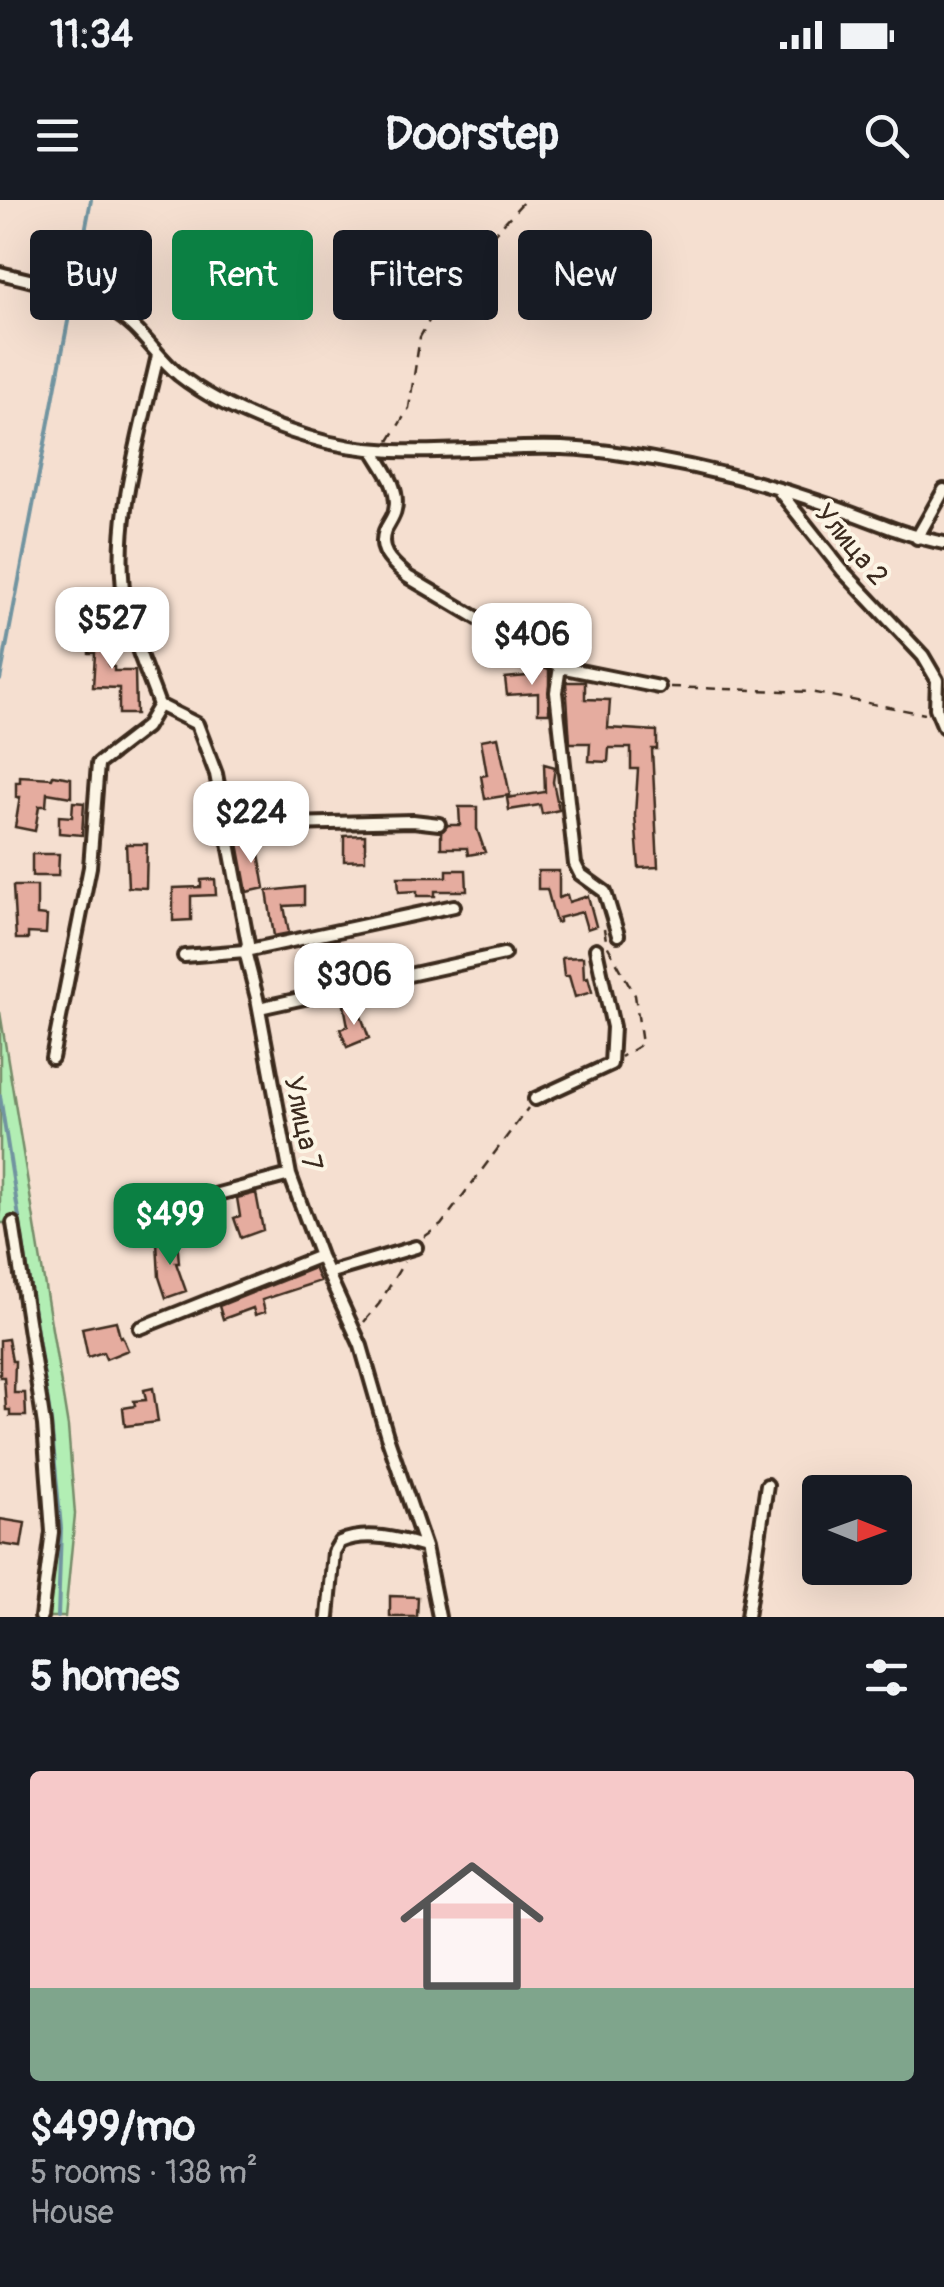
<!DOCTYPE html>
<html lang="en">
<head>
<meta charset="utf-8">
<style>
  :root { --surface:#171b24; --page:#242831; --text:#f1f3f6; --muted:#9ea1a6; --accent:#0b8043 }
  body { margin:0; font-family:Pangolin,sans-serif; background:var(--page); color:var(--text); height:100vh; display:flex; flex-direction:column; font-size:38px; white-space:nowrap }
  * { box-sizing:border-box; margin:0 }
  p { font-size:32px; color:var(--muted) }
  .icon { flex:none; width:55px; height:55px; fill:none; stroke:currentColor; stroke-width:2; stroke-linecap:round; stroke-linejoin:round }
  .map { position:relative; height:1417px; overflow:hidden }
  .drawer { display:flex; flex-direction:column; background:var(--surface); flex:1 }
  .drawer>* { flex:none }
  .banner { position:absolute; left:30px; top:30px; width:885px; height:90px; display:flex; gap:20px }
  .needle { width:65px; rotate:91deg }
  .controls { position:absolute; left:802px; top:1275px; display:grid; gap:20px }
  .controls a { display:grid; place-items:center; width:110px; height:110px; border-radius:10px; background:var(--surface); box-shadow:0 10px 40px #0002; font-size:50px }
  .price { position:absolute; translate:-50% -85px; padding:0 22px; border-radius:20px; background:#fff; color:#222; font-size:32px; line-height:65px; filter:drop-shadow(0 2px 5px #0008) }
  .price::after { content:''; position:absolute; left:50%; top:60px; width:30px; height:22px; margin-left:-15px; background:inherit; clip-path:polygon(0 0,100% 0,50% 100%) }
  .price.current { background:var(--accent); color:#fff }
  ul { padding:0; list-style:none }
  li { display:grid; align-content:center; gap:20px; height:530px; padding:0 30px }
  li span { display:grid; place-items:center; height:310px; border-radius:10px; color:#555 }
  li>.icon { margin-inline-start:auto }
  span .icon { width:180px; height:180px; fill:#fffc; stroke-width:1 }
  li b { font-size:42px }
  h2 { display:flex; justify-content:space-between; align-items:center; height:120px; padding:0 30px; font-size:42px }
  .chip { padding:0 35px; border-radius:10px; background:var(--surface); box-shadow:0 10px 40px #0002; font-size:35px; line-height:90px }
  .chip.current { background:var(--accent); color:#fff }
  .status { display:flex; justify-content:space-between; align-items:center; height:70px; padding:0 50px; background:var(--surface); direction:ltr }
  .status svg { height:28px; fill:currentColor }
  header { display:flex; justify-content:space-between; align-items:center; height:130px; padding:0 30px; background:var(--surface); font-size:45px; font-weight:700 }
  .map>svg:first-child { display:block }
  .green { fill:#b2eeb4; stroke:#768c69; stroke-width:2.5 }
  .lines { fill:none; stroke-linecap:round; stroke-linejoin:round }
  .stream { stroke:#7194a0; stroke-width:4 }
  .building { fill:#e5ac9f; stroke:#3b2a1e; stroke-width:2.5 }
  .minor-casing { stroke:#3b2a1e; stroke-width:18 }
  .path { stroke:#3b2a1e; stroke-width:2.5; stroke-dasharray:10 8; stroke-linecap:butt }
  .minor { stroke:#fcf5e5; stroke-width:10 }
  .labels { text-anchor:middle; stroke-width:8; stroke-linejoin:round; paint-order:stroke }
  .street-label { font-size:28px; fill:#3b2a1e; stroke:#fcf5e5 }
</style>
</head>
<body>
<div class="status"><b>11:34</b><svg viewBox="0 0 49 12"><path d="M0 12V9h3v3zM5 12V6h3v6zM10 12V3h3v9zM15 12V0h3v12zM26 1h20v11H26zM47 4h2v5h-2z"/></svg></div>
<header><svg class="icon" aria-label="menu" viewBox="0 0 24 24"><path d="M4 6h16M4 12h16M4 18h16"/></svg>Doorstep<svg class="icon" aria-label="search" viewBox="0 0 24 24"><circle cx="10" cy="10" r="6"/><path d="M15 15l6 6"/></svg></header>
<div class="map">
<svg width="944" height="1417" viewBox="0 0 944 1417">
  <rect width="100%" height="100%" fill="#f5dfd0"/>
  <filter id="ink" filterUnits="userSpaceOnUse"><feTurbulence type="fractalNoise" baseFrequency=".01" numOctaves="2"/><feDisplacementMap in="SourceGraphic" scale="20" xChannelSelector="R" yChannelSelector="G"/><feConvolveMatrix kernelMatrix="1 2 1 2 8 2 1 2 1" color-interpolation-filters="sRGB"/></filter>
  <g filter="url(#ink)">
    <path class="green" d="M0,812L68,1227L75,1314L65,1417H41L52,1332L44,1225L12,1023H0Z"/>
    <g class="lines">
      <path class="stream" d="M0,480L91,0
        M0,896L51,1222L61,1328L58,1417"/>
    </g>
    <path class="building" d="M109,432V438L120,437L121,449H108L109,466L114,467V471H135L136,514H119V488L93,487L95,453H89L88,433Z
      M537,466L549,470V513H538V493L507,495L505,478L538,475Z
      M566,482H585V499L610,500L608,528L657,531V549H652L658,667L639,668L635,615L638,569H631V548H609L608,562L589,561L590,543H570Z
      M498,537L510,595L485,599L481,576L487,575L481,540Z
      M544,564L555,567L553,582L559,610L542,614L540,605L509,610L507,598L545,592Z
      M53,575L71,578V597L47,593L46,606H39L35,631L15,627L20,597H16V582H20V576L52,578Z
      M73,602L84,603L82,635L59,633V616L72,617Z
      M459,607H477V629L485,652L468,655L467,648H441V632L448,625H460Z
      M365,635V660L344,661V636Z
      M252,640L253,649L258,648L265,688L247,692L238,643Z
      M126,644H147L146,688L128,687Z
      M32,654H59L58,676H32Z
      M447,670H466L467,691H435V696H417V691L399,692L398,677H447Z
      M538,671H559V698L567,695L569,702L588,696L596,726L587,729L582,712L559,718V722L556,723L547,689H538Z
      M215,679L216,695L191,696V720L173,721V688L201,687V680Z
      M13,686H37V715L47,716L46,734L28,733V739H16Z
      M304,687V705L284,706L289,733L274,736L267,691Z
      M583,757L584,778L588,777L592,792L575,797L569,776H564L562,758Z
      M353,804L356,818L361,816L369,838L347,847L340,829L348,826L344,805Z
      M256,993L263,1030L241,1038L234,1018L240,1016L237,998Z
      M177,1039L179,1063H176L186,1091L166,1098L159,1077L157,1042Z
      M314,1068L320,1081L262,1100L265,1112L255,1115L253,1108L223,1119L219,1106Z
      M116,1121L120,1137L122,1136L128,1150L106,1159L103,1152L88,1157L82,1128Z
      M8,1139L12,1161H15L14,1193H25L26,1216H10V1210H6L4,1177H0V1140Z
      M153,1188L158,1222L125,1226L123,1208L135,1206L134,1201L146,1200L144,1190Z
      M0,1319L25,1323L21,1347L0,1344Z
      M390,1396L418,1397L417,1417H390Z"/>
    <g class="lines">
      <g class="minor-casing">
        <path id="minor" d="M0,73C37,82 81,91 114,112C141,128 155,155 179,175C216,204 263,223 308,237C407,268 508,237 609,252C682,262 760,281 829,305C868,319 903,335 944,343
          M158,155C140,237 110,326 126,409C133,442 148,474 159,505L197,524L216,574L248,744L245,751L257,798L290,975L320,1056L361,1146L387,1236L425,1347L439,1417
          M374,252C384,269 400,288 395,310C394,317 388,324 385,331C377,352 394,364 408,377L560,467L659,487
          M780,292L842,370L923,456L937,480L936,508L944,527
          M917,338L944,290
          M560,467L556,492L575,664L580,674L605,692L618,735
          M225,631L247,625L413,621L439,624
          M184,756L245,751L454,706
          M259,808L504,754
          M52,858L90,667L98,564L146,527L159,505
          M535,899L611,864L613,827L596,749
          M158,1010L290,975
          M13,1023L44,1225L52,1332L41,1417
          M328,1073L416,1047
          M140,1128L320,1056
          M328,1417L334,1352L340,1342C366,1330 399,1339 425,1347
          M747,1417L767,1285"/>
      </g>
      <path class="path" d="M389,241L409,208L420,137L452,80L525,0
        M670,487L810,492L925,514
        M604,729L607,745L635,795L642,844L621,857
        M424,1037L441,1025L528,908
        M364,1122L379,1104L404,1062"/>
      <use href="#minor" class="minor"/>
    </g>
  </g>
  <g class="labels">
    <g class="street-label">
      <text transform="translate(852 344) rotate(50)" y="10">Улица 2</text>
      <text transform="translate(304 923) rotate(78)" y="10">Улица 7</text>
    </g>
  </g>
</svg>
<div class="controls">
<a><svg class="needle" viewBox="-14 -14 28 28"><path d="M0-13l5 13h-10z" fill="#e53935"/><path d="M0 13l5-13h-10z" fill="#9ea1a6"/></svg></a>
</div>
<b class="price" style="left:112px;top:472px">$527</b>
<b class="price" style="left:532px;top:488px">$406</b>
<b class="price" style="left:251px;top:666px">$224</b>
<b class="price" style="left:354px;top:828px">$306</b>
<b class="price current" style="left:170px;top:1068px">$499</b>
<div class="banner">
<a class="chip">Buy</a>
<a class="chip current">Rent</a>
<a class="chip">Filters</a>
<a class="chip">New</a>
</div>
</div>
<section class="drawer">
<h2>5 homes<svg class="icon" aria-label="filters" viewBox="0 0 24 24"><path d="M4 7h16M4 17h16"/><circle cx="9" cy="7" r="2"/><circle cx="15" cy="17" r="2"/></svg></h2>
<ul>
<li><span style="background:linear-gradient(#f6c9c9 70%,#7fa58c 0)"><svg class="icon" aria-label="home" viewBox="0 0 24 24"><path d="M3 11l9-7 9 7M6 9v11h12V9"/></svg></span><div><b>$499/mo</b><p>5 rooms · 138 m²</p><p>House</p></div></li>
</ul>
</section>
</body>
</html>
